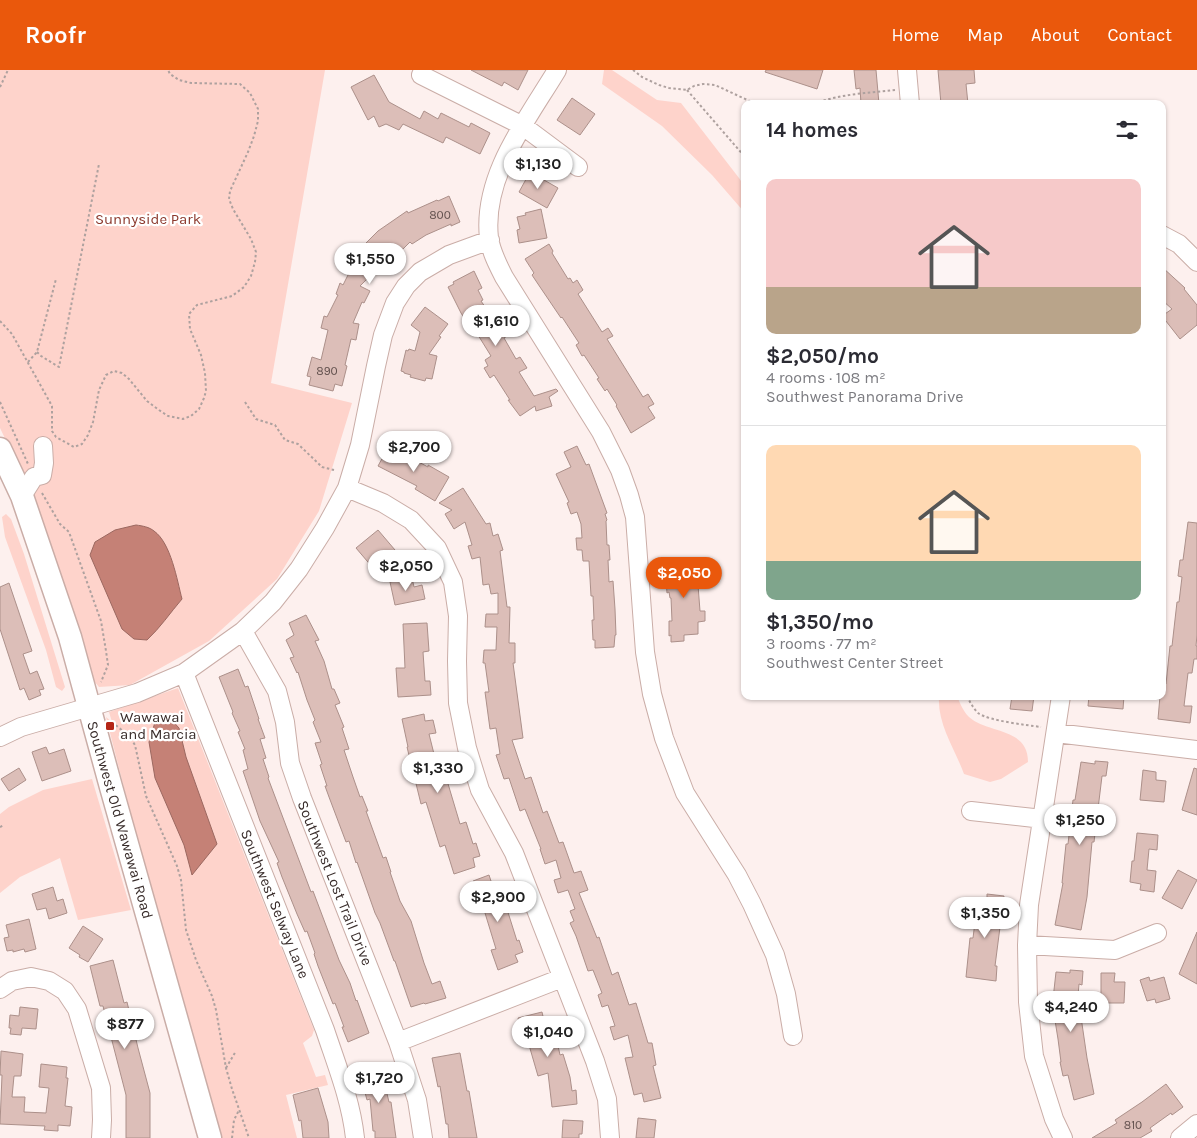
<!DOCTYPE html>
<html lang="en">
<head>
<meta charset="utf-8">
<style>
  :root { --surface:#fff; --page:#f2f2f3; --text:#2b2b33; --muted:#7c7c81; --line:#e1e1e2; --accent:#ea580c }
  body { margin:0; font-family:Karla,sans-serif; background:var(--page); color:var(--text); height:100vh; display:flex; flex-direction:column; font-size:19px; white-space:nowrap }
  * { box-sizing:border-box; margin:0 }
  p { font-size:16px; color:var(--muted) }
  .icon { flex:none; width:28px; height:28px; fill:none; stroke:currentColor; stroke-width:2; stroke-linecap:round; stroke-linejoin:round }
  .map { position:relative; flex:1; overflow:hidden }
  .side { position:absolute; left:741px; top:30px; width:425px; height:600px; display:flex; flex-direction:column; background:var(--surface); border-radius:10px; box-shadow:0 1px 4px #0004 }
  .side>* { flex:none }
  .price { position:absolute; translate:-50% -42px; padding:0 11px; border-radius:18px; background:#fff; color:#222; font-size:16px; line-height:32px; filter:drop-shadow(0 1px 2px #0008) }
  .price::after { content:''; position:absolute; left:50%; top:30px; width:15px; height:11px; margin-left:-8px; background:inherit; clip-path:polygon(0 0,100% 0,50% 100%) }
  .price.current { background:var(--accent); color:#fff }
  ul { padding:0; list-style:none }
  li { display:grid; align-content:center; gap:10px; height:265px; padding:0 25px }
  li+li { border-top:1px solid var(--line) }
  li span { display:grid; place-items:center; height:155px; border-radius:10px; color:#555 }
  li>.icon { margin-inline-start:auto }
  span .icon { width:90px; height:90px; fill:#fffc; stroke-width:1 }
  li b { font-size:21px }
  h2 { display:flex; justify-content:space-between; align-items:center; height:60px; padding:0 25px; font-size:21px }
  header { display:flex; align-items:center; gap:30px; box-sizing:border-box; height:70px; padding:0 25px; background:var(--accent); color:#fff }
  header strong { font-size:24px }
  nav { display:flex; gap:28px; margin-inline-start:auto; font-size:18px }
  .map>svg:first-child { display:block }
  .green { fill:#fed3cb }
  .water { fill:#c58176; stroke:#9b6860 }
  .building { fill:#dcbeb8; stroke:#ac908a }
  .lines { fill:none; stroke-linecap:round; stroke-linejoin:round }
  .minor-casing { stroke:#caada7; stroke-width:20 }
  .major-casing { stroke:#caada7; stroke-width:25 }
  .path { stroke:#aea19f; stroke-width:2; stroke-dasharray:2.5 2.5; stroke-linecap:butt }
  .minor { stroke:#fff; stroke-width:18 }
  .major { stroke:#fff; stroke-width:22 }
  .poi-dot { fill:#b42617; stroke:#fff; stroke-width:2 }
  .labels { text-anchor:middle; stroke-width:4.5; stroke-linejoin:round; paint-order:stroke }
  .number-label { font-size:12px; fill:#62514e }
  .park-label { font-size:15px; fill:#8c392d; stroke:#fff }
  .poi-label { font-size:15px; fill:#392d2b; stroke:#fff; text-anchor:start }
  .street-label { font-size:15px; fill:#392d2b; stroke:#fff }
</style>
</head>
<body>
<header>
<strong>Roofr</strong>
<nav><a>Home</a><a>Map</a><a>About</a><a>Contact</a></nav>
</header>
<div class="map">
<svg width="1197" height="1068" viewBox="0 0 1197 1068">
  <rect width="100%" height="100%" fill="#fdf0ee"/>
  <path class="green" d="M0,0H325L271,313L352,333L319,441L277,509L209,571L130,615L99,617L89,605L49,468L36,433L0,358Z
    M604,0H612L657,30L681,33L739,108L745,117V143L712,105L662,56L602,14Z
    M6,444L11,449L24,484L65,617L62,621L56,617L46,580L5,467L2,447Z
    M178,618L314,960L312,966L303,973L316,1007L325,1005L328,1015L286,1025L297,1068H217L166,883L106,647L112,652L109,642Z
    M939,626H957C960,633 963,641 969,647C988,664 1028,657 1028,692L1001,709L990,712L964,704C955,679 937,654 939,626Z
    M92,709L131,840L78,850L60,788L20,807L0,823V744L9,737L43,720Z"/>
  <path class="water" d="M136,455C143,456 149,457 154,461C171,473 177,510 182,529C170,543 160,558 147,570L134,569L122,559L90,485L95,472L115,460Z
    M168,646L179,658L186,687L217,774L192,805L184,775L155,708L149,672L156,649Z"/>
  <path class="building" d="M471,0H528L518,20L504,12L502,16Z
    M766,0H823L817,19L765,2Z
    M854,0H876L879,34H861L860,18L856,19Z
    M938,0H974L975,13L966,14L968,34H941Z
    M374,5L389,32L420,49L424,41L438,49L441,43L469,57L471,53L490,63L480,84L446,67L443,73L403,54L399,60L386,54L379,57L374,46L368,50L351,17Z
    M572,28L595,44L580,65L557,50Z
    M530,102L558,118L547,138L519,122Z
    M449,126L460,152L451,156V154L426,165L412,174L410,172L384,198L381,195L360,216L370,221L364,233L362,232L353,253L359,254L356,270L351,269L345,295L347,296L342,316L335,314L333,321L309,315L311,307L307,306L312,287L321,290L328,260L321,258L324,246L327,247L338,225L336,224L340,213L343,215L351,199L345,194L354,185L352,183L362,173L364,175L378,161L407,141L408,143L437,130L438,131Z
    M541,139L547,168L519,173L517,160L520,159L517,147L526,145L525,143Z
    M549,174L553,181L552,183L568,209L570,208L573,213L577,210L583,220L578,224L602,262L608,258L613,266L607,269L643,327L648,324L654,334L648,337L655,348L631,363L616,336L617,335L607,319L605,321L597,309L599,308L584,285L582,286L576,275L579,273L562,247L561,248L538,214L532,205L534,203L525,189Z
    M1162,197L1185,218L1184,219L1197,235V255L1180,269L1162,246L1172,239L1162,230Z
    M474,201L482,218L478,220L483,230L481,231L496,253L498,252L507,266L504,268L516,289L520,287L527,298L519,302L534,326L556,319L558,321L549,327L552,336L536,341L535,336L520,346L508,330H510L494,305L490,308L484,298L488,296L485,290L491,286L478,265L476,266L461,243L448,217L454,214L453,212Z
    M425,237L448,254L439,266L441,267L429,284L437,286L432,309L426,308L425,311L410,307L411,305L404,303V302L401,301L406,280L408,281L409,279L415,281L420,262L411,255Z
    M389,376L428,397V395L449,407L435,431L415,419L417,416L378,396Z
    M577,376L586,395L589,394L607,443L605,444L607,450L606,451L607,475H609L610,490H608L609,512L613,511L615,539L616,565H615L614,577L595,578V570H593L592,550H594L593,526H591L589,491H583L582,480H577L576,468H582L581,454L577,442L571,444L567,433L569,432L556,404L571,397L564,382Z
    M463,418L486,454L490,453L493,466L498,464L503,480L500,481L507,537H510L509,573H515V593H513L523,668L512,670L525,709L531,707L543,743L547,741L559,773L563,772L574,803L581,801L588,820L579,823L597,868L599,867L612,905L618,902L629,935L636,933L648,973H652L656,995L653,996L661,1028L644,1032L642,1023L634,1025L625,988L633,987L628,965L614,970L610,957L615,956L608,935L602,937L598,925L602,923L593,900L588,901L576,866L570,853L574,851L570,841L575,839L568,820L558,823L554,810L561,808L556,790L545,794L540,779H541L525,739L520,741L509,708L504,709L496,685L500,684L496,658L490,659L485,622H489L485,593H483L484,580H496L497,557H485L486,544H498V523L491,524L489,514L483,515L480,487L472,489L468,476L472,475L465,452L454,459L445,444L452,440L439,433Z
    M1188,452L1197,453V565L1196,576H1197V589H1194L1192,603H1188L1184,636H1192L1190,653L1158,649L1160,626H1162V613L1166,614L1170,576H1172L1177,532H1179L1182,507L1178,506L1180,490H1183Z
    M378,460L395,480L373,498L356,478Z
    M696,489L700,541H705V551L698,552V564L684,565V571L671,572V565L669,566V551H672L671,528H670L669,522L667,523L666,509L671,508L670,490Z
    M412,508L414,517L422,515L425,529L395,535L390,512Z
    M9,513L32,581L23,584L30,604L37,601L44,619L39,620L41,625L29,630L24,618L20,620L0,559V517Z
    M306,545L319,570L315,571L324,591L332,619H334L340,633L335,635L344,657L342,658L349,679L344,680L353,707L360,727L362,726L368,741H366L383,788L386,787L391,802H390L400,831L411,851L424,893L432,914L440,911L446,928L425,934L424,933L411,937L395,891H394L380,853L375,843L357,792L356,793L349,771L346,772L329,727L325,716H327L320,695L322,694L315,673L321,672L313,652L315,650L307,630L298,602L297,603L290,588L294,587L286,570L294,565L289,553Z
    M427,553L429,581L423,582L425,611H430L431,625L398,627L396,598H405L403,554Z
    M238,599L245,617L248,616L259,649H258L265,668L260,669L266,688L263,689L269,707L268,708L311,822L313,821L339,890L350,913L356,931L357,930L369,963L348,972L342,957H344L335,933L333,934L318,896L314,884L315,883L307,861L305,862L297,844L282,807L277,793L279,792L260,751L243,701L248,699L243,680L245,679L238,662L240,661L232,643L233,642L219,607Z
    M1012,626H1034L1032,641L1010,639Z
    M1089,626H1124L1123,639L1088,636Z
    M424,644L425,651L433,650L436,663L429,664L434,684L440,683L443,697L460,754L466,752L473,774L476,773L480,786L473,788L475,797L454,804L445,775L440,777L426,732L421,734L407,677H408L402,649Z
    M46,677L49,684L64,679L71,701L42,711L32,682Z
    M1095,691L1108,692L1106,706H1102L1094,772H1092L1087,827L1081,860L1055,855L1063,813H1062L1066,774H1068L1073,730H1075L1081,692L1095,694Z
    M19,698L26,710L9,721L1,709Z
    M1194,698L1197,699V745L1182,740Z
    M1143,700L1156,702V710L1166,711L1164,732L1140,730Z
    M1137,763L1158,765L1157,780L1149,779L1147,800L1156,801L1154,822L1140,820L1141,814L1130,812L1132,791H1134Z
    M1178,800L1197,810L1182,839L1162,828Z
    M489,805L493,817L497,815L506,836L517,871L519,870L523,882L515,885L518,892L498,900L491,880L496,879L485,843L473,811Z
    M53,817L57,831L63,829L67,843L49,849L46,838L37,840L32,824Z
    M987,824L1004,826L995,896H997L996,911L966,907L970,868H973L978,828L987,829Z
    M29,849L36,879L25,882L24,879L13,882V880L7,881L4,868L9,867L6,855Z
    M83,856L103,869L88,892L79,887L80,885L69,878Z
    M1197,862V914L1179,904Z
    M113,890L124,933L127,932L138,978L150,1023V1068H126V1025L103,936H100L90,896Z
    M1070,900L1083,901L1082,915L1079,914L1076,948L1081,947L1087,988L1094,1024L1074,1030L1068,1005L1063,1006L1060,992H1061L1058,969L1053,938H1052L1056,902L1070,903Z
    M1101,903H1115L1114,912H1125L1124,933H1101Z
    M1149,907L1150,911L1164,907L1170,929L1156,933L1155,929L1147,931L1140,910Z
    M20,937L38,939L36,959L22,958L21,965L10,964L11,958H9L10,945L19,946Z
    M542,942L545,955L553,953L560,985L563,984L570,1007L572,1021L576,1020L577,1034L552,1037L548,1003L538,1006L529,975L524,976L518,948Z
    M1,981L23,984L21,1006H14L12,1027H25L24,1042L46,1043L49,1018L39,1017L41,994L67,997L66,1008H68L65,1036L72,1037L70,1056L58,1055V1061L44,1060L45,1056L0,1054L2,1005H0Z
    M460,983L467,1021H469L477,1068H449L448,1054H446L440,1016L438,1017L432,988Z
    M381,999L389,1032H391L396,1068H375V1061H373L370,1029L367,1030L360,1004Z
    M1166,1014L1183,1037L1172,1045L1171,1043L1150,1058L1152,1061L1140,1068H1092L1117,1053L1115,1050L1142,1032Z
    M318,1018L328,1052L329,1068H303L301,1050L299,1051L293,1025Z
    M638,1048L656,1050L654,1068H636Z
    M563,1050L583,1051L582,1064H579V1068H562Z"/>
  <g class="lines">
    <g class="minor-casing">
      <path id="minor" d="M557,0C527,50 482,106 489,168C491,182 498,195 504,207L601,362L620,400L629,425L635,447L645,582L652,624L664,668L685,723L737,805L752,834L775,885L786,924L793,966
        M907,0L910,34
        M421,5L523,56L578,97
        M1162,165L1179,174L1197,192
        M347,418L383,433L411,450L437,478L453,512L458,546L457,591L458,633L467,678L480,720L514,783L595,991L607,1029L610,1068
        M22,426L34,407L42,405L44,393L43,376
        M243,561L277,621L285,652L290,693L302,728L398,972L417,1030L423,1068
        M184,603L325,960C337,996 351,1031 355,1068
        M1061,626L1029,835L1027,875L1028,932L1034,986L1054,1049L1063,1068
        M1056,663L1197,680
        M0,667L21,657L137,623L184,603L243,561L273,532L299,499L325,458L347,418L360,375L376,296L383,265L395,233L406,216L420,202L449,185L490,170
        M971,741L1043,749
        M1027,875L1115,880L1157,863
        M0,919L12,911L31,907L49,911L65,921L77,939L101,1018L102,1050L101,1068
        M398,972L562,908
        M1180,1068L1197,1054"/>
    </g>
    <g class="major-casing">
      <path id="major" d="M0,379L22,426L70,567L111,717L210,1068"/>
    </g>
    <path class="path" d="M633,0L642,7L659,15L669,18L687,20L694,16L703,14L715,15L756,34
      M0,17L8,0
      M687,20L745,87
      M814,34C839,24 868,23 895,20
      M0,251L12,264L52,336V361L56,367L74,377L82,374L88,365L93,352L99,320L106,305L114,301L122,303L129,309L147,331L159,340L168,346L183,349L191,346L199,339L204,328L206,321L205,303L201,285L190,259L189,244L197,235L232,226L244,217L251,206L255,192L256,182L251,169L233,139L229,129L230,121L248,82L254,66L258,51V39L250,23L240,14L191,13L179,10L170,4L168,0
      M37,282L41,286L59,297L99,94
      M28,292L37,282L56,209
      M0,332L28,394
      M245,332L256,349L275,355L285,370L298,374L322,397L334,400
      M42,423L60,454L69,462L101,551L106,581L108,595L101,612
      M967,626C970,632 973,638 978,643C989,651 1027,655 1041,657
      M112,652L129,666L135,675L146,726L177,796L181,810L186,860L196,890L212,926L216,940L226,998L232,1019L249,1068
      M0,757L4,755
      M226,998L236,981
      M232,1068L234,1050L239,1040"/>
    <use href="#minor" class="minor"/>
    <use href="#major" class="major"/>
  </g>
  <rect class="poi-dot" x="105" y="651" width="10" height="10" rx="2.5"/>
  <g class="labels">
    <g class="number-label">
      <text x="440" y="149">800</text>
      <text x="327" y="305">890</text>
      <text x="1133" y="1059">810</text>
    </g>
    <g class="park-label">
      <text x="148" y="154">Sunnyside Park</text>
    </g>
    <g class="poi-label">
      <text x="120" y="652">Wawawai<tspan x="120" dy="17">and Marcia</tspan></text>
    </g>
    <g class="street-label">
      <text transform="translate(120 750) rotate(74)" y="5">Southwest Old Wawawai Road</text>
      <text transform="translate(335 813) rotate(68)" y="5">Southwest Lost Trail Drive</text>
      <text transform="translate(275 834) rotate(68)" y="5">Southwest Selway Lane</text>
    </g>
  </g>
</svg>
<b class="price" style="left:538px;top:120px">$1,130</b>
<b class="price" style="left:370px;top:215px">$1,550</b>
<b class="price" style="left:496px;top:277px">$1,610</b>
<b class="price" style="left:414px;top:403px">$2,700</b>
<b class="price" style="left:406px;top:522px">$2,050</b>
<b class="price current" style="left:684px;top:529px">$2,050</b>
<b class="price" style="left:438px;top:724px">$1,330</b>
<b class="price" style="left:1080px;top:776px">$1,250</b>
<b class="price" style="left:498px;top:853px">$2,900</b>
<b class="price" style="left:985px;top:869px">$1,350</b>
<b class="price" style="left:1071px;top:963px">$4,240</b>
<b class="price" style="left:125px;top:980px">$877</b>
<b class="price" style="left:548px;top:988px">$1,040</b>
<b class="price" style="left:379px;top:1034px">$1,720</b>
<section class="side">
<h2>14 homes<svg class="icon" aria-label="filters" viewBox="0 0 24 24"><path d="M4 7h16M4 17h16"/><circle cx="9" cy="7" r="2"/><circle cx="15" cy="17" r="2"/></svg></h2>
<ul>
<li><span style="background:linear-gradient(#f6c9c9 70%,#b9a48a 0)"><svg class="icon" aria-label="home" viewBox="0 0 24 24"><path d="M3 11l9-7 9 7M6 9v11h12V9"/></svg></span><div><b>$2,050/mo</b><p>4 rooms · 108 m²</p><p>Southwest Panorama Drive</p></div></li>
<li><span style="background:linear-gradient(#ffd9b3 75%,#7fa58c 0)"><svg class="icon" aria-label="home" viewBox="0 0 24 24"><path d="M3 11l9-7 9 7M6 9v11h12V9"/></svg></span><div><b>$1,350/mo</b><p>3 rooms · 77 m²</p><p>Southwest Center Street</p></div></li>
</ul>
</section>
</div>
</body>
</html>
